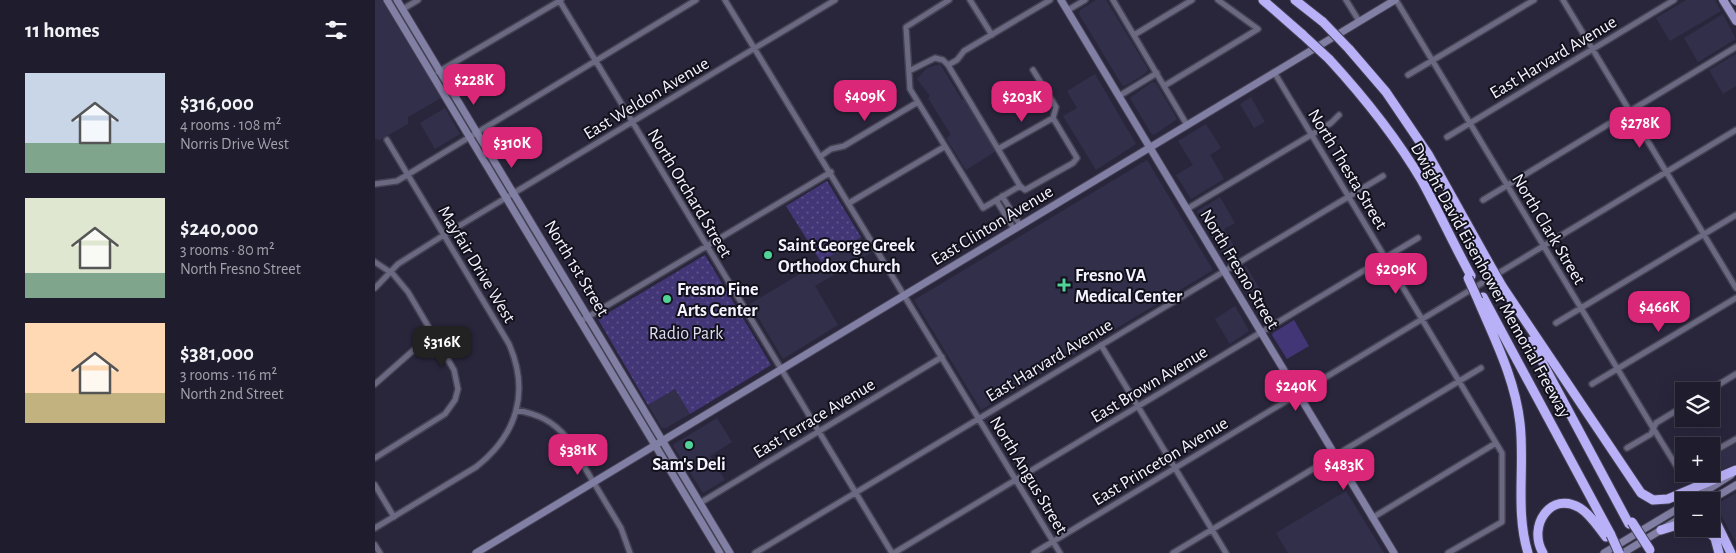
<!DOCTYPE html>
<html lang="en">
<head>
<meta charset="utf-8">
<style>
  :root { --surface:#1f1c2d; --page:#272535; --text:#f1f3f6; --muted:#a1a1aa; --line:#3c3a49; --accent:#db2777 }
  body { margin:0; font-family:"Alegreya Sans",sans-serif; background:var(--page); color:var(--text); height:100vh; display:flex; flex-direction:column; font-size:19px; white-space:nowrap }
  * { box-sizing:border-box; margin:0 }
  p { font-size:16px; color:var(--muted) }
  .icon { flex:none; width:28px; height:28px; fill:none; stroke:currentColor; stroke-width:2; stroke-linecap:round; stroke-linejoin:round }
  .map { position:relative; flex:1; overflow:hidden }
  .sheet { display:flex; flex-direction:column; background:var(--surface); width:375px }
  .sheet>* { flex:none }
  .tools { position:absolute; left:1300px; top:382px; display:grid; gap:10px }
  .tools a { display:grid; place-items:center; width:45px; height:45px; border-radius:0px; background:var(--surface); box-shadow:0 5px 20px #0002,0 0 0 1px var(--line); font-size:25px }
  .price { position:absolute; translate:-50% -42px; padding:0 11px; border-radius:10px; background:var(--accent); color:#fff; font-size:16px; line-height:32px; filter:drop-shadow(0 1px 2px #0008) }
  .price::after { content:''; position:absolute; left:50%; top:30px; width:15px; height:11px; margin-left:-8px; background:inherit; clip-path:polygon(0 0,100% 0,50% 100%) }
  .price.current { background:#222; color:#fff }
  ul { padding:0; list-style:none }
  li { display:flex; align-items:center; gap:15px; height:125px; padding:0 25px }
  li span { display:grid; place-items:center; flex:none; width:140px; height:100px; border-radius:0px; color:#555 }
  li>.icon { margin-inline-start:auto }
  span .icon { width:60px; height:60px; fill:#fffc; stroke-width:1 }
  li b { font-size:21px }
  h2 { display:flex; justify-content:space-between; align-items:center; height:60px; padding:0 25px; font-size:21px }
  main { display:flex; flex:1; min-height:0 }
  .map>svg:first-child { display:block }
  .built { fill:#322f4b }
  .grass { fill:#423677 }
  .park { fill:url(#park-dots) }
  .lines { fill:none; stroke-linecap:round; stroke-linejoin:round }
  .street-casing { stroke:#444153; stroke-width:8 }
  .secondary-casing { stroke:#444153; stroke-width:9 }
  .primary-casing { stroke:#444153; stroke-width:10 }
  .highway-casing { stroke:#444153; stroke-width:11 }
  .street { stroke:#6b6982; stroke-width:5 }
  .secondary { stroke:#827fa5; stroke-width:7 }
  .primary { stroke:#9a94c9; stroke-width:8 }
  .highway { stroke:#b9b1f8; stroke-width:9 }
  .highway-bridge-casing { stroke:#444153; stroke-width:11; stroke-linecap:butt }
  .highway-bridge { stroke:#b9b1f8; stroke-width:9 }
  .poi-dot { fill:#51d398; stroke:#12111b; stroke-width:2 }
  .labels { text-anchor:middle; stroke-width:4; stroke-linejoin:round; paint-order:stroke }
  .street-label { font-size:18px; fill:#f4f3ff; stroke:#12111b }
  .poi-label { font-size:18px; font-weight:bold; fill:#f4f3ff; stroke:#12111b; text-anchor:start }
  .park-label { font-size:18px; fill:#deddf2; stroke:#12111b }
</style>
</head>
<body>
<main>
<section class="sheet">
<h2>11 homes<svg class="icon" aria-label="filters" viewBox="0 0 24 24"><path d="M4 7h16M4 17h16"/><circle cx="9" cy="7" r="2"/><circle cx="15" cy="17" r="2"/></svg></h2>
<ul>
<li><span style="background:linear-gradient(#c9d6e8 70%,#7fa58c 0)"><svg class="icon" aria-label="home" viewBox="0 0 24 24"><path d="M3 11l9-7 9 7M6 9v11h12V9"/></svg></span><div><b>$316,000</b><p>4 rooms · 108 m²</p><p>Norris Drive West</p></div></li>
<li><span style="background:linear-gradient(#dfe7d0 75%,#7fa58c 0)"><svg class="icon" aria-label="home" viewBox="0 0 24 24"><path d="M3 11l9-7 9 7M6 9v11h12V9"/></svg></span><div><b>$240,000</b><p>3 rooms · 80 m²</p><p>North Fresno Street</p></div></li>
<li><span style="background:linear-gradient(#ffd9b3 70%,#c2b280 0)"><svg class="icon" aria-label="home" viewBox="0 0 24 24"><path d="M3 11l9-7 9 7M6 9v11h12V9"/></svg></span><div><b>$381,000</b><p>3 rooms · 116 m²</p><p>North 2nd Street</p></div></li>
</ul>
</section>
<div class="map">
<svg width="1361" height="553" viewBox="0 0 1361 553">
  <defs>
    <pattern id="park-dots" width="8" height="8" patternUnits="userSpaceOnUse" patternTransform="scale(1.25)"><rect width="8" height="8" fill="#423677"/><path d="M2 2h.1M6 6h.1" fill="none" stroke="#5e548b" stroke-width="1.8" stroke-linecap="round"/></pattern>
  </defs>
  <rect width="100%" height="100%" fill="#29263c"/>
  <path class="built" d="M0,0H7L66,98L33,117V124L5,140L0,139Z
    M721,0H731L773,69L771,73L750,86L747,85L704,14L705,10Z
    M1311,0H1340L1346,11L1295,41L1281,18Z
    M1348,14L1361,39L1323,62L1309,38Z
    M1361,54V86L1348,94L1334,70Z
    M565,64L587,100L594,96L624,145L619,149L621,151L591,170L571,138L576,135L553,98L555,96L542,79L552,68Z
    M720,74L761,144L721,170L688,116L702,108L692,91Z
    M777,82L781,83L802,119L779,135L776,133L755,98Z
    M876,97L890,122L879,128L865,104Z
    M70,108L85,134L60,149L45,123Z
    M831,124L846,148L835,155L849,179L816,199L801,175L818,165L803,141Z
    M772,160L838,270L606,410L539,300Z
    M845,197L860,223L849,229L864,254L853,261L822,211Z
    M486,237L496,253L440,286L463,325L408,359L375,304Z
    M871,266L886,291L875,297L860,272Z
    M860,306L874,331L855,344L840,319Z
    M300,389L315,414L291,428H287L273,405Z
    M342,418L357,442L335,456L350,480L328,493L298,446L299,444Z
    M1361,444V464L1331,476L1330,474H1336V458Z
    M971,491L1009,553H913L901,533Z
    M1361,493V543L1342,508L1346,501Z"/>
  <path class="grass" d="M919,320L934,346L912,359L897,335L898,333Z"/>
  <path class="park" d="M452,181L486,237L446,262L411,206Z
    M330,255L396,365L315,414L300,389L273,405L223,319Z"/>
  <g class="lines">
    <g class="street-casing">
      <path id="street" d="M184,0L517,553
        M350,0L685,553
        M574,0L531,27L535,89L608,208L645,186L573,65L582,60L589,51L675,0
        M595,0L617,35
        M738,0L812,125
        M971,0L984,21
        M1021,0L1278,428L1305,472L1309,470
        M1188,0L1361,288
        M28,9L43,0
        M693,10L710,0
        M759,35L817,0
        M534,71L560,58L568,60L573,65
        M63,72L186,0
        M899,72L1127,453V522L1073,553
        M1033,75L1159,0
        M789,86L883,29L843,0
        M744,96L782,73
        M1072,137L1299,0
        M623,149L678,118
        M446,156L456,149L469,146L543,102
        M0,184L22,181L321,0
        M645,186L650,190L698,163L702,158L678,118L681,107L658,70
        M627,196L645,225
        M621,200L639,229
        M1108,200L1361,47
        M474,203L569,147
        M812,209L956,123L964,115
        M0,262L18,274L33,292L79,370L83,389L80,400L70,414L0,458
        M0,288L23,264L69,235L460,0
        M206,321L456,172
        M1181,323L1361,215
        M726,345L851,553
        M0,384L58,333
        M1217,384L1361,298
        M1333,391L1361,374
        M141,410C163,414 178,421 192,438L246,528L255,553
        M1252,448L1276,434L1281,423L1309,406
        M1336,453L1361,439
        M0,485L19,517
        M325,503L567,357
        M997,518L1121,443
        M0,528L101,467C142,435 155,392 134,344L12,140
        M0,545L5,553
        M380,553L1008,176
        M519,553L1043,238
        M659,553L1361,130
        M798,553L1106,368"/>
    </g>
    <g class="secondary-casing">
      <path id="secondary" d="M12,0L345,553
        M22,0L355,553
        M686,0L1019,553
        M1315,501L1356,475
        M1334,501L1361,485
        M101,553L1020,0
        M1229,553L1309,505
        M1248,553L1309,516"/>
    </g>
    <g class="primary-casing">
      <path id="primary" d="M1348,0L1361,21
        M1360,0L1361,1"/>
    </g>
    <g class="highway-casing">
      <path id="highway" d="M888,0L928,35
        M920,0L948,22
        M974,49L1011,92L1053,154L1115,265
        M954,59C988,96 1021,137 1047,181C1064,212 1079,245 1096,276
        M1127,286L1266,493L1278,500L1293,499L1361,470
        M1108,297L1236,535
        M1103,300C1120,340 1140,379 1145,423C1150,466 1140,511 1153,553
        M1156,341L1254,524
        M1315,501H1328
        M1336,512L1356,553
        M1331,529L1340,538L1344,553
        M1286,530L1309,523
        M1168,553C1152,526 1176,490 1205,508C1216,515 1223,527 1231,537"/>
    </g>
    <use href="#street" class="street"/>
    <use href="#secondary" class="secondary"/>
    <use href="#primary" class="primary"/>
    <use href="#highway" class="highway"/>
    <g class="highway-bridge-casing">
      <path id="highway-bridge" d="M948,22L974,49
        M928,35L954,59
        M1115,265L1127,286
        M1093,278L1103,300
        M1257,522L1275,550
        M1236,535L1244,553"/>
    </g>
    <use href="#highway-bridge" class="highway-bridge"/>
  </g>
  <g class="poi-dot">
    <circle cx="393" cy="255" r="5"/>
    <path d="M686.5 277.5h5v5h5v5h-5v5h-5v-5h-5v-5h5z"/>
    <circle cx="292" cy="299" r="5"/>
    <circle cx="314" cy="445" r="5"/>
  </g>
  <g class="labels">
    <g class="street-label">
      <text transform="translate(1178 57) rotate(-31)" y="6">East Harvard Avenue</text>
      <text transform="translate(271 98) rotate(-31)" y="6">East Weldon Avenue</text>
      <text transform="translate(973 169) rotate(59)" y="6">North Thesta Street</text>
      <text transform="translate(315 193) rotate(59)" y="6">North Orchard Street</text>
      <text transform="translate(617 225) rotate(-31)" y="6">East Clinton Avenue</text>
      <text transform="translate(1174 229) rotate(59)" y="6">North Clark Street</text>
      <text transform="translate(102 264) rotate(59)" y="6">Mayfair Drive West</text>
      <text transform="translate(202 268) rotate(59)" y="6">North 1st Street</text>
      <text transform="translate(865 269) rotate(59)" y="6">North Fresno Street</text>
      <text transform="translate(1116 280) rotate(61)" y="6">Dwight David Eisenhower Memorial Freeway</text>
      <text transform="translate(674 360) rotate(-31)" y="6">East Harvard Avenue</text>
      <text transform="translate(774 384) rotate(-31)" y="6">East Brown Avenue</text>
      <text transform="translate(439 418) rotate(-31)" y="6">East Terrace Avenue</text>
      <text transform="translate(785 461) rotate(-31)" y="6">East Princeton Avenue</text>
      <text transform="translate(654 475) rotate(59)" y="6">North Angus Street</text>
    </g>
    <g class="poi-label">
      <text x="403" y="251">Saint George Greek<tspan x="403" dy="21">Orthodox Church</tspan></text>
      <text x="700" y="281">Fresno VA<tspan x="700" dy="21">Medical Center</tspan></text>
      <text x="302" y="295">Fresno Fine<tspan x="302" dy="21">Arts Center</tspan></text>
      <text x="314" y="470" text-anchor="middle">Sam's Deli</text>
    </g>
    <g class="park-label">
      <text x="311" y="339">Radio Park</text>
    </g>
  </g>
</svg>
<div class="tools">
<a><svg class="icon" aria-label="layers" viewBox="0 0 24 24"><path d="M12 4l9 5-9 5-9-5zM3 14l9 5 9-5"/></svg></a>
<a>+</a>
<a>−</a>
</div>
<b class="price" style="left:99px;top:106px">$228K</b>
<b class="price" style="left:490px;top:122px">$409K</b>
<b class="price" style="left:647px;top:123px">$203K</b>
<b class="price" style="left:1265px;top:149px">$278K</b>
<b class="price" style="left:137px;top:169px">$310K</b>
<b class="price" style="left:1021px;top:295px">$209K</b>
<b class="price" style="left:1284px;top:333px">$466K</b>
<b class="price current" style="left:67px;top:368px">$316K</b>
<b class="price" style="left:921px;top:412px">$240K</b>
<b class="price" style="left:203px;top:476px">$381K</b>
<b class="price" style="left:969px;top:491px">$483K</b>
</div>
</main>
</body>
</html>
